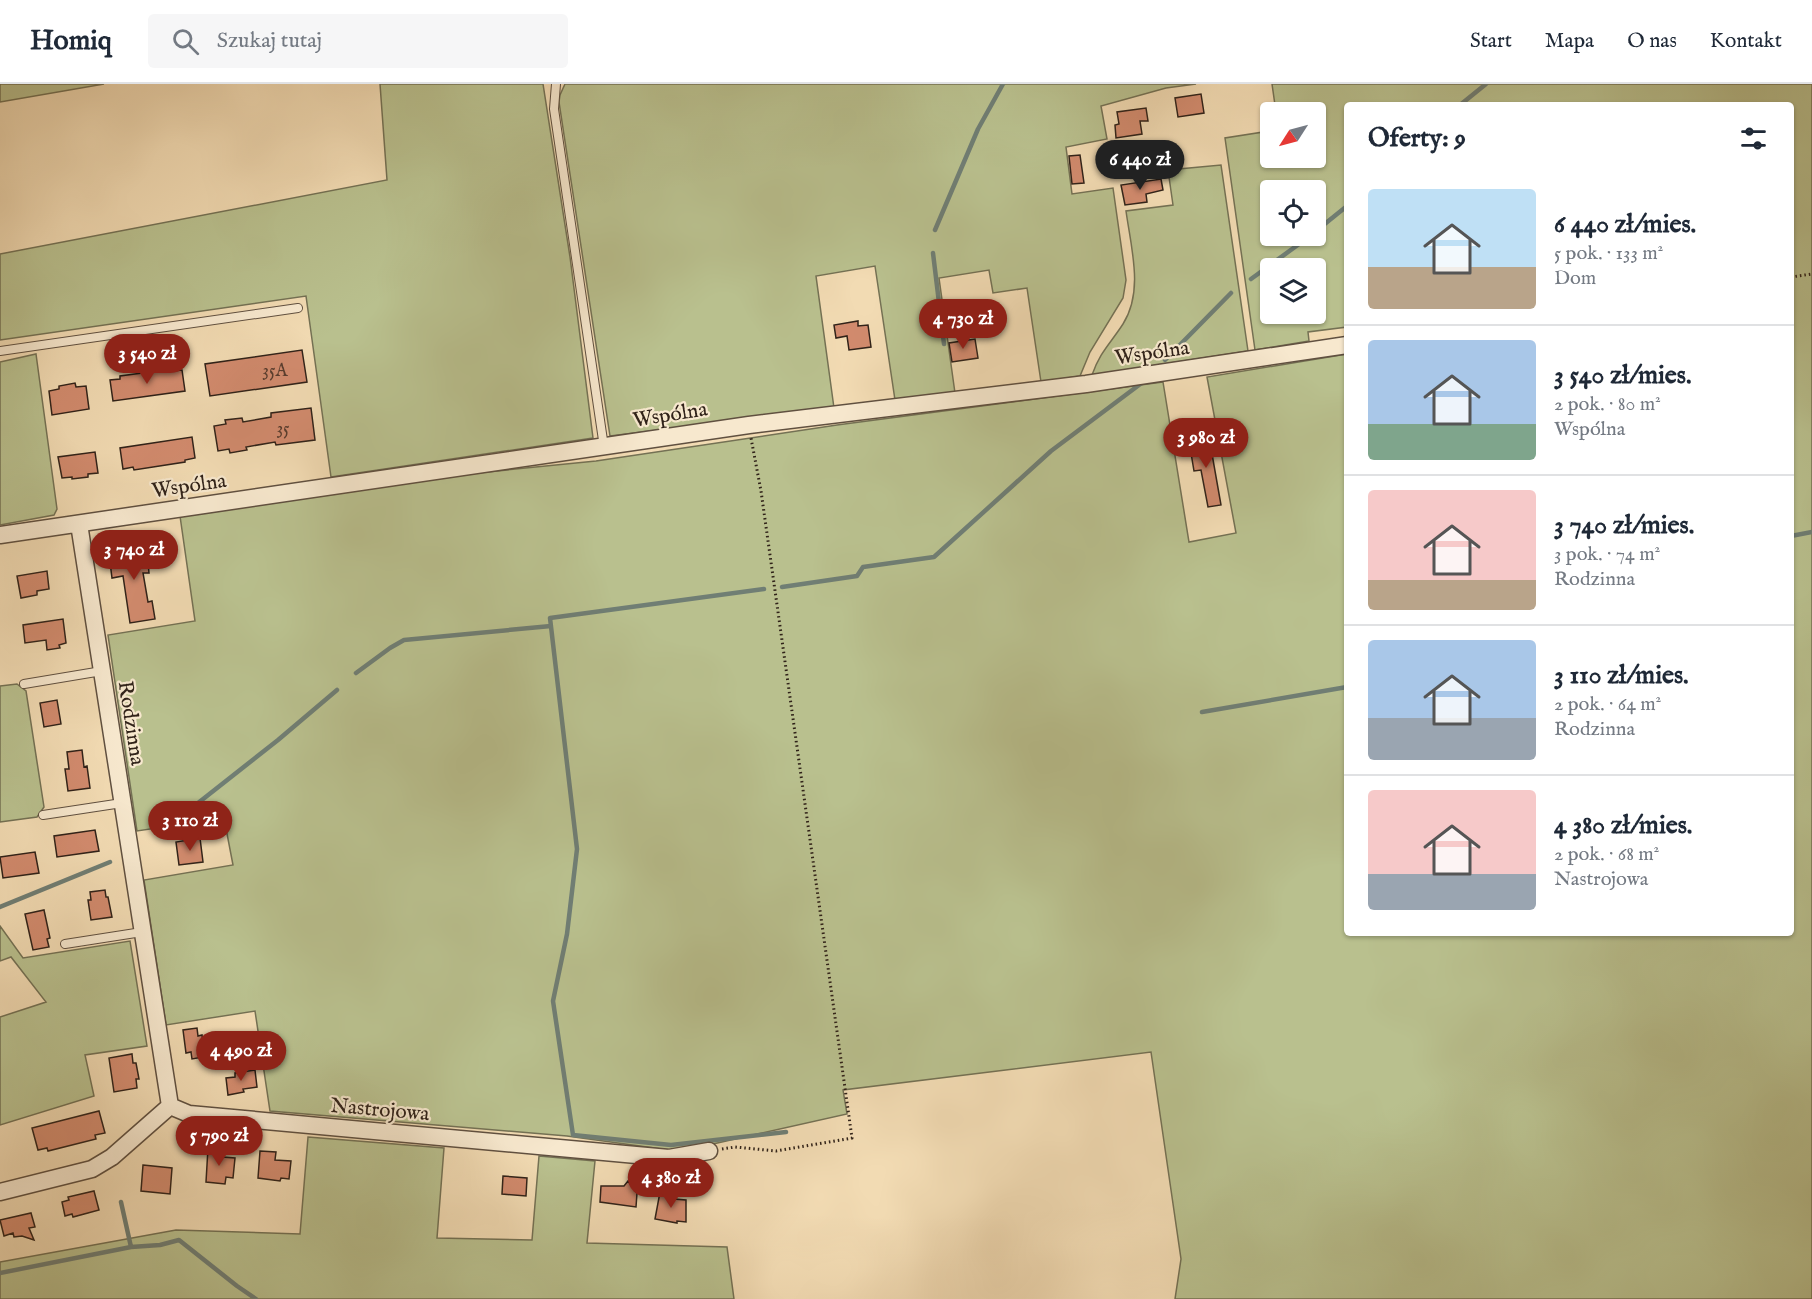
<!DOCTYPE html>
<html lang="pl">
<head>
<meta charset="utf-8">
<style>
  :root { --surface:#fff; --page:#f6f6f7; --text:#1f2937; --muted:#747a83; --line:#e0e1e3; --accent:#8f2418 }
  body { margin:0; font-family:"IM FELL English",serif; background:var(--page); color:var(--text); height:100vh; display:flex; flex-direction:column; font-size:22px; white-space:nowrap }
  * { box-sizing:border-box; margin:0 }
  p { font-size:20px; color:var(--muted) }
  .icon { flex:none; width:33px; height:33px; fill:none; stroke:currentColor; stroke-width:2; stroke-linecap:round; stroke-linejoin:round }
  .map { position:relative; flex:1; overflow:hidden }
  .drawer { position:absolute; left:1344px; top:18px; width:450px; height:834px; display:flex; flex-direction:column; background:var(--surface); border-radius:6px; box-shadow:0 2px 4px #0004 }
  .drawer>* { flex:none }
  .needle { width:39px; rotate:234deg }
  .buttons { position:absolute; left:1260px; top:18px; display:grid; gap:12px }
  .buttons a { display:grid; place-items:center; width:66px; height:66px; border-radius:6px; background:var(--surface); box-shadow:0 2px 4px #0004; font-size:30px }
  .price { position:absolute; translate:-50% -51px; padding:0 14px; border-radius:21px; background:var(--accent); color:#fff; font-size:20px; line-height:39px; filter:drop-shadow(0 2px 3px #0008) }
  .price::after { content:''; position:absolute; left:50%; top:36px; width:18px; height:14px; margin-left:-9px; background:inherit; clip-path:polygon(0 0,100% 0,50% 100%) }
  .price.on { background:#222; color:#fff }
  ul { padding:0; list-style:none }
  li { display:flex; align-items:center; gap:18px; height:150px; padding:0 24px }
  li+li { border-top:2px solid var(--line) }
  li span { display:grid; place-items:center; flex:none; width:168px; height:120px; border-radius:6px; color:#555 }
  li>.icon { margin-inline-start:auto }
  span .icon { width:72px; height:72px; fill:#fffc; stroke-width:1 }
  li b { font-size:26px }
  h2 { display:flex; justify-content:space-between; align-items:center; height:72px; padding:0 24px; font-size:26px }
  header { display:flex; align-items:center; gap:36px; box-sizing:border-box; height:84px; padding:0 30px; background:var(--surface); border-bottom:2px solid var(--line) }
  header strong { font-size:28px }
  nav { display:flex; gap:33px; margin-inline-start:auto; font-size:21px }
  .search { width:420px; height:54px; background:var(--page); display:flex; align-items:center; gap:15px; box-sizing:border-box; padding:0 21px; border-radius:6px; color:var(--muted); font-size:22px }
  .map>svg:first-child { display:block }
  .green { fill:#b9c08e; stroke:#747154; stroke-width:1.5; fill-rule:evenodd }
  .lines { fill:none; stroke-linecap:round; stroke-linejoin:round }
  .stream { stroke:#707e74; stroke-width:4.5 }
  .building { fill:#d28b6e; stroke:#302219; stroke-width:1.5 }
  .service-casing { stroke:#605040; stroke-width:10 }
  .minor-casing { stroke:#605040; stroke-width:19 }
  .path { stroke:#302219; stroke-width:3; stroke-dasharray:1.5 3; stroke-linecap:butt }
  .service { stroke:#f7e8ce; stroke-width:8 }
  .minor { stroke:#f7e8ce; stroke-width:16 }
  .labels { text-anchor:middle; stroke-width:4.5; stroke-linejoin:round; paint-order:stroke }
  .number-label { font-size:18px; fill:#583c2e }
  .street-label { font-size:21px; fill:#302219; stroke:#f7e8ce }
</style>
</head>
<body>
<header>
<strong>Homiq</strong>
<div class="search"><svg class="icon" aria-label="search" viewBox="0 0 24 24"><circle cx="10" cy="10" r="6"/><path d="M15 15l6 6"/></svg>Szukaj tutaj</div>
<nav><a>Start</a><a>Mapa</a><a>O nas</a><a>Kontakt</a></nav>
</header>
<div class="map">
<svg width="1812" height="1215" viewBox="0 0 1812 1215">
  <rect width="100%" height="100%" fill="#f2dbb3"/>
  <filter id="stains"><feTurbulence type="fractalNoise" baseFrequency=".00333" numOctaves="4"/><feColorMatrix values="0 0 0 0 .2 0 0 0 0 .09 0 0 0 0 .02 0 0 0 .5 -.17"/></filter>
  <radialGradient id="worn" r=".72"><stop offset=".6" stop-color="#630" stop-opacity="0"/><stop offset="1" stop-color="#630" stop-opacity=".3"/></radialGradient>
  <path class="green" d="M0,0H104L0,18Z
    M380,0H543L570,173L593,354L331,393L306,212L0,256V170L387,96Z
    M565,0H1196L1166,4L1101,22L1107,55L1066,63L1072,110L1113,104L1126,196L1123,214L1090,268L1080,292L1041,298L1027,204L993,209L989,186L939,194L955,309L895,316L875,182L816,192L834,324L610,352L559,18L560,11Z
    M1272,0H1812V1215H1175L1181,1175L1151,968L843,1006L847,1030L713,1060L669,1066L567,1052L270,1027L255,927L166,941L144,796L233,781L224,734L137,747L108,551L195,537L180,432L467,390L596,377L837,341L1163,298L1189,458L1236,449L1207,293L1347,270V849H1791V21H1347V243L1308,248L1309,257L1255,266L1225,54L1270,47V74H1316V28H1276ZM1270,106H1316V152H1270ZM1270,184H1316V230H1270Z
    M1221,81L1248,267L1092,291C1100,268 1110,260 1123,240C1144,207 1131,164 1126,127L1173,121L1168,86Z
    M36,270L57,425L54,431L0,441V278Z
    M17,600L26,607L44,723L37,733L0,738V602Z
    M0,842L23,874L130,857L147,962L85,971L94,1012L0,1041V933L46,918L11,873L0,877Z
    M308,1053L444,1064L437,1154L532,1156L539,1072L595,1077L587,1159L727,1163L734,1215H0V1178L176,1146L300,1150Z"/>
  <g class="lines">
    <path class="stream" d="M1460,21L1486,0
      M935,146L978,45L1003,0
      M1316,147L1347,122
      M933,169L944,260
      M1251,195L1310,152
      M1165,276L1231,209
      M1791,452L1812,448
      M782,503L857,492L863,483L934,473L1051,367L1143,298
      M764,505L550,534L577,765L567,850L553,917L573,1051L671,1061L786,1048
      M356,589L390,564L404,556L551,542
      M1202,628L1347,603
      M179,734L278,656L337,606
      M0,823L110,778
      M121,1118L131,1163
      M0,1189L131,1163L160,1161L179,1156L237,1202L256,1215"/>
  </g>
  <path class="building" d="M1201,10L1204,29L1178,33L1175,14Z
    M1146,24L1148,37H1140L1142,50L1116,54L1115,41L1119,40L1117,28Z
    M1080,71L1084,99L1072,100L1069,72Z
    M1161,95L1163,106L1146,110L1147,118L1125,121L1121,101Z
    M858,237V242L868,241L871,263L849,266L847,252L836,254L834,241Z
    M975,255L978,274L952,278L949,259Z
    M302,266L307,298L210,312L205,280Z
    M172,285V287L182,286L185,307L113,317L110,296L120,295V292Z
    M75,299L76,303L86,302L89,325L52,331L49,307L59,305V302Z
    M311,324L315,356L276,361L275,358L246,363L247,366L230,369L229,365L218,367L214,342L226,340L225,336L242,334L243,338L271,333V329Z
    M192,353L195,374L185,376V378L134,386L133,383L123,385L120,364Z
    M1209,353L1221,421L1208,423L1201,386L1194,387L1189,357Z
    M95,368L98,389L88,390V393L72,395V393L62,394L58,373Z
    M149,462L151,478H148L149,489H143L148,518L152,517L155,535L130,539L123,492L112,494L110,478H115L113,467Z
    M47,487L49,505L37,507V511L21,514L17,492Z
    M63,535L66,559L59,561L60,564L47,566L46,556L25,559L23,541Z
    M57,616L61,640L44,643L40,619Z
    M82,666L84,683L87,682L90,704L68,707L65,685H69L67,668Z
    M95,746L99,767L57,773L54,752Z
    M200,754L203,778L179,781L176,758Z
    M35,768L39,789L3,794L0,773Z
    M105,806L106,813H108L112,833L91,836L88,816H91L90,808Z
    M44,826L50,854L47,855L49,863L33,866L25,830Z
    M197,944L198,952L202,951L203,959L207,958L209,972L192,975L191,968L186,969L183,946Z
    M132,970L133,979H136L139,995H136L137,1004L114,1008L109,974Z
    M255,986L257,1003L243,1005L244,1008L228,1011L226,994L235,993V989Z
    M99,1027L105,1049L95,1051L96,1055L48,1067L47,1064L38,1066L32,1044Z
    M208,1064L223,1065V1073L235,1074L233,1094L226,1093L225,1100L206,1098Z
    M260,1067L276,1068L275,1076L291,1077L289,1095L281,1094L280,1097L258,1094Z
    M143,1081L172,1084L170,1110L141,1107Z
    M503,1092L527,1094L526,1112L502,1110Z
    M628,1097L637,1109L636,1123L600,1118L601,1102H624Z
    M94,1107L99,1126L73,1133L72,1130L65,1132L62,1118L69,1116L68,1113Z
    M660,1108L674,1109V1115L686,1116V1138L677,1137V1139L655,1135Z
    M31,1129L35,1143L29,1144L34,1156L22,1152L14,1153L13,1149L4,1152L0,1136Z"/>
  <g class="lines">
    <g class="service-casing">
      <path id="service" d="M556,0L554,25L604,363
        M0,267L298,224
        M24,600L102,587
        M43,731L122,719
        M65,860L142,848"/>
    </g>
    <g class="minor-casing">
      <path id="minor" d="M79,440L170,1022
        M0,451L749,341L1086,300L1347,261
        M170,1022L189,1030L669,1074L709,1067
        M0,1108L92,1085L112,1073L170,1022"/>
    </g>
    <path class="path" d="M1791,193L1812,190
      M722,1065L735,1063L776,1067L852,1054L761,407L751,354"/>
    <use href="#service" class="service"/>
    <use href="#minor" class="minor"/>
  </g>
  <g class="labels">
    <g class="number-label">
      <text x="275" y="292">35A</text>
      <text x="283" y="350">35</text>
    </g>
    <g class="street-label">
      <text transform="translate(1152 268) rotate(-8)" y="7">Wspólna</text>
      <text transform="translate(670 330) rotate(-9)" y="7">Wspólna</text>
      <text transform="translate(189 401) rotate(-8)" y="7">Wspólna</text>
      <text transform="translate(132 639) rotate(81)" y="7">Rodzinna</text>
      <text transform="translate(380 1025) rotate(5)" y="7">Nastrojowa</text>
    </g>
  </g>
  <rect width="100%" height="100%" filter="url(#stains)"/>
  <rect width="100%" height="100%" fill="url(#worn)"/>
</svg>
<div class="buttons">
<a><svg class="needle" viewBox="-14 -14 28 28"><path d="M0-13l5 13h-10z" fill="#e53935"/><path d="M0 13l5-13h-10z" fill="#747a83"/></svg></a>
<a><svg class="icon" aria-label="locate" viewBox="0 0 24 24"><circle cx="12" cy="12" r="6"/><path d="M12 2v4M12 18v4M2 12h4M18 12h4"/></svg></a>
<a><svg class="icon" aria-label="layers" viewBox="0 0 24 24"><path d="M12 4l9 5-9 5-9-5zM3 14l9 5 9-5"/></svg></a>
</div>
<b class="price on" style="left:1140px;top:107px">6 440 zł</b>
<b class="price" style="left:963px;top:266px">4 730 zł</b>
<b class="price" style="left:147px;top:301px">3 540 zł</b>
<b class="price" style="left:1206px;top:385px">3 980 zł</b>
<b class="price" style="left:134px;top:497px">3 740 zł</b>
<b class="price" style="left:190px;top:768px">3 110 zł</b>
<b class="price" style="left:241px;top:998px">4 490 zł</b>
<b class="price" style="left:219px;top:1083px">5 790 zł</b>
<b class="price" style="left:671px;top:1125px">4 380 zł</b>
<section class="drawer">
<h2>Oferty: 9<svg class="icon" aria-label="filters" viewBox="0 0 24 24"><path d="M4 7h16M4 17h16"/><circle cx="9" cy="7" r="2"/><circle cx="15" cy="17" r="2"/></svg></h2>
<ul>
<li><span style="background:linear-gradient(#bfe0f5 65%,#b9a48a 0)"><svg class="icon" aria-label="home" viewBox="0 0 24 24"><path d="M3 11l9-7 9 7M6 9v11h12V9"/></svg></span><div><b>6 440 zł/mies.</b><p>5 pok. · 133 m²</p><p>Dom</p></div></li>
<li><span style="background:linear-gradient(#a9c7e8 70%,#7fa58c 0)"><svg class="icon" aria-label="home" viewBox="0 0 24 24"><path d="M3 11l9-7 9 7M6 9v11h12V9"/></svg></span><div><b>3 540 zł/mies.</b><p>2 pok. · 80 m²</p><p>Wspólna</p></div></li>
<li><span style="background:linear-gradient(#f6c9c9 75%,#b9a48a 0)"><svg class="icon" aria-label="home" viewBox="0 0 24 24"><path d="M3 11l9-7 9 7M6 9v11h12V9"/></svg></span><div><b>3 740 zł/mies.</b><p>3 pok. · 74 m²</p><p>Rodzinna</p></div></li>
<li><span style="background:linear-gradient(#a9c7e8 65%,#9aa5b1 0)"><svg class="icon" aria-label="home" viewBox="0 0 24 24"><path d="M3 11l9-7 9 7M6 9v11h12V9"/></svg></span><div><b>3 110 zł/mies.</b><p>2 pok. · 64 m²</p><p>Rodzinna</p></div></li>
<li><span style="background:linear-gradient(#f6c9c9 70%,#9aa5b1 0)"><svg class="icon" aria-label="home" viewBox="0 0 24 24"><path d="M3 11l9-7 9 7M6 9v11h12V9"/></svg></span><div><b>4 380 zł/mies.</b><p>2 pok. · 68 m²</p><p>Nastrojowa</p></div></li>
</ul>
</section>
</div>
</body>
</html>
